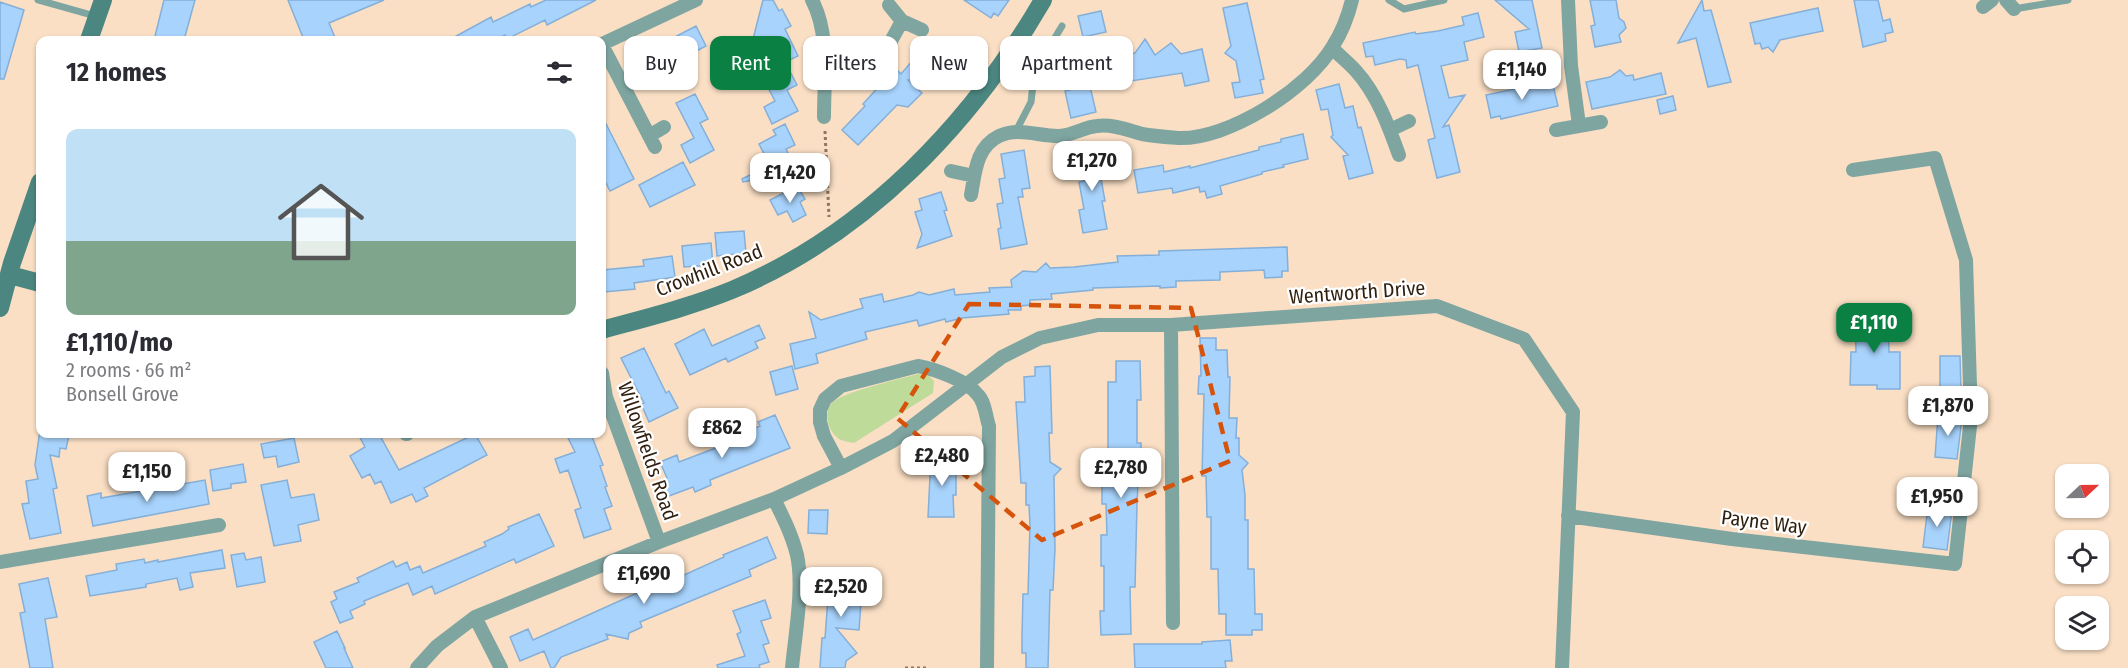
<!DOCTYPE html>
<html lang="en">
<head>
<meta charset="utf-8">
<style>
  :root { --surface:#fff; --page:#f7f7f7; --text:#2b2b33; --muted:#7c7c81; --accent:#0b8043 }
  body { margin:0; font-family:"Fira Sans Condensed",sans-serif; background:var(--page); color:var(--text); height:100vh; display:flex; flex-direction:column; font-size:22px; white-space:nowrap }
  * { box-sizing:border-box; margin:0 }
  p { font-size:20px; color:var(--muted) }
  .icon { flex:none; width:33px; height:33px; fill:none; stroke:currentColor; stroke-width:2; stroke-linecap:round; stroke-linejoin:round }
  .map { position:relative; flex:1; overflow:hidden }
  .panel { position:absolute; left:36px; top:36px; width:570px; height:402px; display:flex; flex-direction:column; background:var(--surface); border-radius:12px; box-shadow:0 2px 4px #0004 }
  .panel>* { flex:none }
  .top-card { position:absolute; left:624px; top:36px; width:570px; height:54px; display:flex; gap:12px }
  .needle { width:39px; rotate:68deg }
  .controls { position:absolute; left:2055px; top:464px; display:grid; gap:12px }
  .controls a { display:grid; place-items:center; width:54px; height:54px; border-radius:12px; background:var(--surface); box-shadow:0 2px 4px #0004; font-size:30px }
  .price { position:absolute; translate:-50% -51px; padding:0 14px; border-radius:12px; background:#fff; color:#222; font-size:20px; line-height:39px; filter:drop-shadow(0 2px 3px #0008) }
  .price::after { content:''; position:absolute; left:50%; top:36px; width:18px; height:14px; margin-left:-9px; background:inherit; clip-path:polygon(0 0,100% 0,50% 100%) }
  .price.selected { background:var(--accent); color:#fff }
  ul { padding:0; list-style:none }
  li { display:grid; align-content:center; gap:12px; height:318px; padding:0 30px }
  li span { display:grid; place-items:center; height:186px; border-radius:12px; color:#555 }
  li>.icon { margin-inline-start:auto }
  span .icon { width:108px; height:108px; fill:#fffc; stroke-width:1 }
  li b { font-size:26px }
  h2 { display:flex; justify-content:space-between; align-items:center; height:72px; padding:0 30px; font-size:26px }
  .chip { padding:0 21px; border-radius:12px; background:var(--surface); box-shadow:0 2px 4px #0004; font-size:21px; line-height:54px }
  .chip.selected { background:var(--accent); color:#fff }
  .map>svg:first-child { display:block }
  .green { fill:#bedb9a }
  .building { fill:#a8d3fc; stroke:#83afd9; stroke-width:1.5 }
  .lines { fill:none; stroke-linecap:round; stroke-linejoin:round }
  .path { stroke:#8c7761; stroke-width:3; stroke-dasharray:3 3; stroke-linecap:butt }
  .lane { stroke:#7fa5a1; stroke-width:7 }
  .street { stroke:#7fa5a1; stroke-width:14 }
  .secondary { stroke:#4b8680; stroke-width:18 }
  .marked { fill:none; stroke:#d6530c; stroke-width:4.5; stroke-dasharray:12 8; stroke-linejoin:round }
  .labels { text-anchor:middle; stroke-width:4.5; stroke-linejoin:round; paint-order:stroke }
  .street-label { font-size:20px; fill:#2f1f0d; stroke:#fff }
</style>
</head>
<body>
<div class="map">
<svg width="2128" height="668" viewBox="0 0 2128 668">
  <rect width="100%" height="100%" fill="#fadfc4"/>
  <path class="green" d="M918,374L929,376L934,381L933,393L854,443C841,441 835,439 829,426C827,420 826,410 831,404C840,392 901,379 918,374Z"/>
  <path class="building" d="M164,0H195L184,40H154Z
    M288,0H384L329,23L336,40H304Z
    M546,0H596L547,25L545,20L507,39L505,35L496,40H449L491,17L493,22L530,4L531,7Z
    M763,0H773L779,11L782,9L791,26L785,29L798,56L785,62L797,85L787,90L798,111L772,124L764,107L775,101L764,80L770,77L763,63L767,61L757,40L753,39Z
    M964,0H1009L998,16L994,13L991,18Z
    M1495,0H1532L1542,48L1519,52L1515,32L1529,29Z
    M1590,0H1616L1619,18L1624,22L1626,28L1619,35L1621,42L1595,47L1591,26L1595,25Z
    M1702,0L1704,11L1711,10L1731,82L1708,87L1696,38L1678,43Z
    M1854,0H1878L1883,21L1890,19L1893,32L1885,34L1886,41L1863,47Z
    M0,2L24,10L4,79H0Z
    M1247,3L1264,79L1260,80L1263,93L1235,98L1232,83L1240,82L1236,61L1225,53L1231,46L1223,8Z
    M1818,8L1823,31L1780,40L1773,52L1768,47L1762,49L1760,43L1755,44L1750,23Z
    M1101,11L1106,32L1083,37L1078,16Z
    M1478,13L1484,37L1464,42L1468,60L1441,66L1449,98L1465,95L1443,127L1449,125L1460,172L1437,178L1428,140L1435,138L1418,65L1407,68L1406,60L1400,59L1375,65L1373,56L1366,57L1363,43L1415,32L1416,34L1438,31L1464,25L1462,17Z
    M696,26L706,46L644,79L634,58Z
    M1091,38L1096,72L1090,73L1092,82H1089L1096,112L1071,118L1065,91L1070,90L1065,68L1073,66L1068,43Z
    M1145,39L1155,55L1171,43L1181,54L1202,49L1209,81L1185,86L1182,73L1131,81L1126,55L1135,53Z
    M928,51L955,75L908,80L922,93L908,107L897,105L858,145L842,130L865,106L863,104L893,71H898L901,74L919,53L923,56Z
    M1620,70L1626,76L1633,75L1634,80L1661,73L1666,94L1592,109L1586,82L1610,77Z
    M1552,81L1558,106L1501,119L1500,116L1491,118L1486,95Z
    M1339,84L1345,108L1353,106L1358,128L1361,127L1373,173L1349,179L1343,156L1348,155L1331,137L1333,135L1328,109L1321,110L1316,90Z
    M695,94L708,119L700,123L714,150L690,163L681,145L694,138L676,103Z
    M1673,96L1676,110L1660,114L1657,100Z
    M602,116L634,179L610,191L602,175Z
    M785,124L795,145L786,149L798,172L743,182L742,179L770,165L759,144L776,135L773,130Z
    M1303,134L1308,159L1283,165L1284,167L1262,172V174L1220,186L1222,194L1207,198L1205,191L1200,192L1199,187L1173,193L1172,188L1138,193L1134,170L1163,165L1164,172L1190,166V168L1259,150V147L1281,142V139Z
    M1099,149L1104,173H1100L1105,201H1102L1107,229L1083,233L1079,210L1084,209L1079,182L1084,181L1078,153Z
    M1024,150L1030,188L1022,189L1023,197H1018L1027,244L1001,249L998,229L1001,228L997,204L1003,203L999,179L1005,178L1001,154Z
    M683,162L695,185L650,207L639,185Z
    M797,186L805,199L800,202L806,215L793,222L787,211L778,215L770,200Z
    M941,192L947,210L944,211L952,236L917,248L922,234L915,212L922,210L919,199Z
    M744,231L746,253L717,256L715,233Z
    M711,243L713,265L684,267L682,246Z
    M1287,247L1288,271H1282V277L1265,278L1264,270L1220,272V280L1176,281V287L1160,288V286L1093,288V290L1051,294L1052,299L1030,300V305L1021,306V310H1008L1009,314L962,318L946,322L945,319L919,326L917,320L865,332L867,339L816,354L818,363L795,369L790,344L816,338L809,312L821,320L863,308L860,299L882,294L884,302L913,295L919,292L929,295L954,289L955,295L990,292L989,288L1012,287L1011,280L1023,271L1036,272L1046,263L1050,268L1074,267L1118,262L1117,256L1159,255V251Z
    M672,256L675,277L634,283L635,289L604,292L602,270L644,266L643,260Z
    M1855,310H1872V316L1888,315L1889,352H1900V389H1877V385H1850L1851,352H1856Z
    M759,325L765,338L755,342L758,348L728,362L726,358L690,375L675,344L704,329L712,346Z
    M1200,338H1216V350H1227L1228,377H1230L1229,418H1237L1236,438H1239V455L1248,463L1242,470L1245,495V520H1248V569H1254L1255,614H1262V630H1252V635H1226V614H1219L1218,569H1211V517H1207L1206,476H1202L1204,394H1198L1199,376H1201Z
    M644,348L666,393L669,391L678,408L649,422L641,404L644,403L621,358Z
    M1940,356H1960L1961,391H1940Z
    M1116,361H1140L1141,400H1137V443H1141V483H1138L1137,504L1135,587H1130L1131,634L1101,635L1100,611H1104V566H1101V535H1107L1106,504H1102V486H1108V382H1116Z
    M792,366L798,389L776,395L770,372Z
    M1050,366L1052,433H1049L1050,462L1061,469L1054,476L1055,548L1053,590H1050L1048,668H1026V653H1022V636L1023,594H1028L1030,525L1029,505H1026V483H1021L1016,402H1025L1024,377L1035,376V367Z
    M775,415L790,448L710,480L711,485L695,492L693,487L661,499L655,482L667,478L660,462L677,455L679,462L742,438L740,434L760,426L758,422Z
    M1938,416L1962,418L1957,459L1935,457Z
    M40,430V434L69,435L66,449L60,448L59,457L50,455L57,488L53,489L61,533L30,539L22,504L29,503L26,481L38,479L35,465Z
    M358,434H379L399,470L475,434L487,455L424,488L428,496L416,502L412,494L391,503L381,481L375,484L370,474L362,478L350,456L365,447Z
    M566,434H591L603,465L600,466L607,486L605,487L612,506L604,509L611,529L584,538L575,510L581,508L568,470L560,473L555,459L575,452Z
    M294,438L299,462L278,467L276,456L264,458L261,444Z
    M931,456L956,457V495H953L954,517H928Z
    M243,464L246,482L231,484V488L213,491L210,470Z
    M205,480L209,504L93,526L87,496L101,493V498Z
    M287,480L291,498L314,494L319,520L298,525L301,541L274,546L261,485Z
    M1928,507L1952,510L1947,550L1923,547Z
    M809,510H828L827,534L808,533Z
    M539,514L554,546L516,563L514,559L435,594L432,586L413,595L408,583L364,601L365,604L350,611L353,618L340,623L331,602L337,599L334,592L359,582L357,578L393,561L396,567L407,562L410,570L420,566L423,573L486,546L484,542L502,534L509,529L508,527Z
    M767,537L776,558L749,570L751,576L640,622L642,627L629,633L628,639L606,634L608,639L561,657L554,668H551L544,651L520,661L510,637L528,629L533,640L637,593L638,595L662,585L724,557L723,555Z
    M222,550L225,568L190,573L193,587L180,590L177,578L146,584V587L90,596L86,576L117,570L116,564L144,559L145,563L158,560V562Z
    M244,553L246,560L261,557L265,582L237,587L231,555Z
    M830,571L863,574L859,630L836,628L857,653L846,661L845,668H820L822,638H825Z
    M48,578L57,617L45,619L53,668H30L20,613L25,612L19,584Z
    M765,600L771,618L761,621L769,643L763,645L769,662L759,665L760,668H718L717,665L745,656L737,634L741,632L733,611Z
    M337,631L345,648H344L353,668H326L314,642Z
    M1230,640L1232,661H1225L1226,668H1135L1134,644H1202V642Z"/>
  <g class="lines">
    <path class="path" d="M825,131L829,217
      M905,668H927"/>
    <path class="lane" d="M38,0L95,16
      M1389,0L1404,9L1444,0
      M2014,9L2068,0
      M1016,131L1031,102L1034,76L1039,64L1062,26"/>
    <path class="street" d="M812,0C830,34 824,79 824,117
      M1568,0L1571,66L1579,125
      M2006,0L2014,9
      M889,5L902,21L922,30
      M1983,7L1992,0
      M602,44L696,0
      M602,45L655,147
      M1332,48C1340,56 1349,63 1356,71C1377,94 1389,127 1399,155
      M824,67L871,61L885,52L902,21
      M1390,130L1409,121
      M1556,130L1601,122
      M649,136L664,127
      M951,171L974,176
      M971,195C975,173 976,147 999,136C1018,127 1038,136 1058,136C1071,136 1084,127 1097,126C1113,124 1127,130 1142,134C1153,136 1166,137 1178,138C1228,140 1308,89 1333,46C1342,32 1348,16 1352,0
      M1171,325L1173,623
      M602,373L606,397L659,542
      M406,434H407
      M841,468L824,436L820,422V410L825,399L841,386L918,366C935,369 968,381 978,395C985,402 986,417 989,426L987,668
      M774,499C783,517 792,535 797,555C804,587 795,635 792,668
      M1568,516L1732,539L1955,564L1971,417L1966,260L1935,158L1853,170
      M0,562L219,525
      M475,617L501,668
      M417,668L437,646L475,617L659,542L774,499L841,468L893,441L1002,357L1040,338L1098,325H1171L1437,306L1524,339L1573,412L1562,668"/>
    <path class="secondary" d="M89,40L103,0
      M10,275L40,283
      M0,308L12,263L40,182
      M602,330C645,318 690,307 732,290C866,234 971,124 1043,0"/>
  </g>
  <path class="marked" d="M969,304L1191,308L1230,461L1042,540L897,418Z"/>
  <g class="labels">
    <g class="street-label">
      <text transform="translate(709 270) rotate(-21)" y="7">Crowhill Road</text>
      <text transform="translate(1357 292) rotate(-4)" y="7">Wentworth Drive</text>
      <text transform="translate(648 451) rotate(71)" y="7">Willowfields Road</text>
      <text transform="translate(1764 522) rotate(7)" y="7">Payne Way</text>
    </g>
  </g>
</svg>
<div class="controls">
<a><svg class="needle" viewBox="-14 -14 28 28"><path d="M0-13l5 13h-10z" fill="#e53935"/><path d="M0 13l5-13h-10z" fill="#7c7c81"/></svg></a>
<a><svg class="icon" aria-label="locate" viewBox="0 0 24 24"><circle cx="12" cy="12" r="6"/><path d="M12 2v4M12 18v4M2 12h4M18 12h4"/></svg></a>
<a><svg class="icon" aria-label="layers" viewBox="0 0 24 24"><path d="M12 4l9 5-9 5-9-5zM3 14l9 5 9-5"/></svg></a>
</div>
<b class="price" style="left:1522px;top:101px">£1,140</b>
<b class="price" style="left:1092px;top:192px">£1,270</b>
<b class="price" style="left:790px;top:204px">£1,420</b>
<b class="price selected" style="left:1874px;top:354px">£1,110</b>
<b class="price" style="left:1948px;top:437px">£1,870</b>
<b class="price" style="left:722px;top:459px">£862</b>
<b class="price" style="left:942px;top:487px">£2,480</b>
<b class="price" style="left:1121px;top:499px">£2,780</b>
<b class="price" style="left:147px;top:503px">£1,150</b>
<b class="price" style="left:1937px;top:528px">£1,950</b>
<b class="price" style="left:644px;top:605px">£1,690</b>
<b class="price" style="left:841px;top:618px">£2,520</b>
<div class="top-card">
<a class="chip">Buy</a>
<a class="chip selected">Rent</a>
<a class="chip">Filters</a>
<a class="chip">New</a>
<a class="chip">Apartment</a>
</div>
<section class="panel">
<h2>12 homes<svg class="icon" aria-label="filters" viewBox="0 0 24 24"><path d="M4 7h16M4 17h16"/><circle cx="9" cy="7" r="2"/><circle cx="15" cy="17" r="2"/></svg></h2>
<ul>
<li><span style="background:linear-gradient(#bfe0f5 60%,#7fa58c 0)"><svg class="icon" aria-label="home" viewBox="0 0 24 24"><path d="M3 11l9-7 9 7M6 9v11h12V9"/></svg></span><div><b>£1,110/mo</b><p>2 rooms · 66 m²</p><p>Bonsell Grove</p></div></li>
</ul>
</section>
</div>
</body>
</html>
